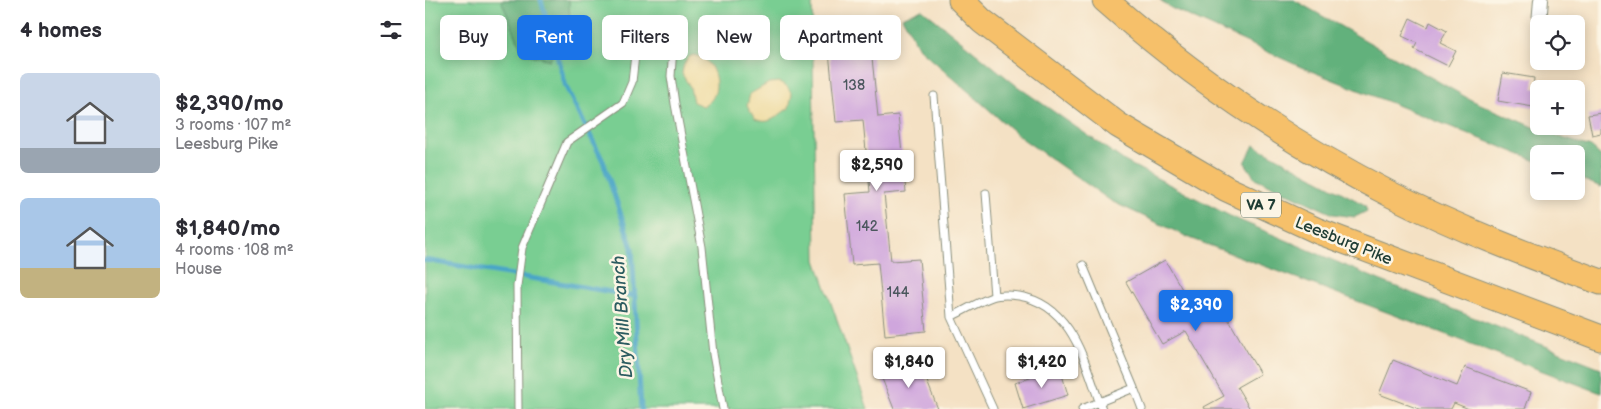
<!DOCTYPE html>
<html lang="en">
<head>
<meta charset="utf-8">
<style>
  :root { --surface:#fff; --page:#f7f7f7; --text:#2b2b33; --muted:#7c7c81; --accent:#1a73e8 }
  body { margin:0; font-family:"Balsamiq Sans",sans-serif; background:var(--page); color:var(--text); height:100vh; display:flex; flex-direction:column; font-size:19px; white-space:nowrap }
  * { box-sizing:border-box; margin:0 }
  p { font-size:16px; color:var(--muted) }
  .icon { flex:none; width:28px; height:28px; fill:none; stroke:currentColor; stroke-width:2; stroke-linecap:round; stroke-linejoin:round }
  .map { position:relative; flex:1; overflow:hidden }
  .panel { display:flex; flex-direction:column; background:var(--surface); width:425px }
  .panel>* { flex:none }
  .top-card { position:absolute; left:15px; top:15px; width:475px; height:45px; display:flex; gap:10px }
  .buttons { position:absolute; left:1105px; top:15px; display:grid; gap:10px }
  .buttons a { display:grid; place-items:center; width:55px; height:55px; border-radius:8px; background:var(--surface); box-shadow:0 2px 12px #0003; font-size:25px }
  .price { position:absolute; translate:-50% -42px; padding:0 11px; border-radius:5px; background:#fff; color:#222; font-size:16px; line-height:32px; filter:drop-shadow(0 1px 2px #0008) }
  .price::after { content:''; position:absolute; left:50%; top:30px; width:15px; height:11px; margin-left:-8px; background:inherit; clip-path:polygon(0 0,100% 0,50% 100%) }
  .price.on { background:var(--accent); color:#fff }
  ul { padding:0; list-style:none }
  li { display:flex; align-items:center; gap:15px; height:125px; padding:0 20px }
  li span { display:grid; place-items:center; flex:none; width:140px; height:100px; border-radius:8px; color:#555 }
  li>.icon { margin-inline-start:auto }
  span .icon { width:60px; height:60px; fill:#fffc; stroke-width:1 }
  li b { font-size:21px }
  h2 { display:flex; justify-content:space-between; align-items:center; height:60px; padding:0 20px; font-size:21px }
  .tag { padding:0 18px; border-radius:8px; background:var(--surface); box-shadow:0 2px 12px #0003; font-size:18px; line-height:45px }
  .tag.on { background:var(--accent); color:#fff }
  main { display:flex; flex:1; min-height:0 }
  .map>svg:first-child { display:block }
  .green { fill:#79ce92; stroke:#4c8663 }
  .forest { fill:#62b17c; stroke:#407758 }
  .sand { fill:#eeda9e; stroke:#868c69 }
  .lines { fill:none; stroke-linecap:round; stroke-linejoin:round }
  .stream { stroke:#49a5c7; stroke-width:5 }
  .building { fill:#cfa6dd }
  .service-casing { stroke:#8a8f7c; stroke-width:9 }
  .minor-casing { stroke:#8a8f7c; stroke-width:16 }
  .motorway-casing { stroke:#8a8f7c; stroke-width:27 }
  .service { stroke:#fff; stroke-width:7 }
  .minor { stroke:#fff; stroke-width:14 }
  .motorway { stroke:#f6c06b; stroke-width:25 }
  .labels { text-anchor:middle; stroke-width:5; stroke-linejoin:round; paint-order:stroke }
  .number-label { font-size:14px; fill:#4b575e }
  .shield { fill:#fcf5e5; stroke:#617469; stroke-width:1 }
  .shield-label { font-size:15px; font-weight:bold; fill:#1f3d34 }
  .street-label { font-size:16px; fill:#1f3d34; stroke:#fcf5e5 }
  .water-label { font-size:18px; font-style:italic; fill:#2c5c60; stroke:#fcf5e5 }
</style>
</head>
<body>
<main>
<section class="panel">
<h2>4 homes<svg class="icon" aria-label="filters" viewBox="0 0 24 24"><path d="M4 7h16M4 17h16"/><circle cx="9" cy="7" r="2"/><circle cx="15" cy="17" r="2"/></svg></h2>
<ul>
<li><span style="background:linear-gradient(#c9d6e8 75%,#9aa5b1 0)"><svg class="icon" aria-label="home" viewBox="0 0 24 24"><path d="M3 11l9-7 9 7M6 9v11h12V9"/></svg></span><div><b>$2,390/mo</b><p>3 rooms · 107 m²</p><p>Leesburg Pike</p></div></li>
<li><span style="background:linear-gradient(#a9c7e8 70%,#c2b280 0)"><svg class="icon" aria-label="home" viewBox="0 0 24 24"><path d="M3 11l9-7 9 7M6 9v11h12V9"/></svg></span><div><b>$1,840/mo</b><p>4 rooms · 108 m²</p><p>House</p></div></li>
</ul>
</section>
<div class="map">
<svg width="1176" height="409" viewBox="0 0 1176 409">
  <rect width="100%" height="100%" fill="#fcf5e5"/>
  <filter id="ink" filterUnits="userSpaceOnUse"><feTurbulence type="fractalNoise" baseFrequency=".02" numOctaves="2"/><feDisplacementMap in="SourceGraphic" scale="10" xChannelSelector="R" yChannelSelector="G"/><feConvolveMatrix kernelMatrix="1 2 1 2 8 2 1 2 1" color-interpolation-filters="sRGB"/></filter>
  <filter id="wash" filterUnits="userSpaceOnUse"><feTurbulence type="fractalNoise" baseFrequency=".0096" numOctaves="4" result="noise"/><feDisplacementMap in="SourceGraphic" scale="20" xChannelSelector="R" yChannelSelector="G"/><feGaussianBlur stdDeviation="1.12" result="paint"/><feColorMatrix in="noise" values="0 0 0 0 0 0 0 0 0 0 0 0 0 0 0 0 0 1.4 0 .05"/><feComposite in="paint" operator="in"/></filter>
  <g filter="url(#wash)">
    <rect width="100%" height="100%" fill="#f4e1c4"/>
    <path class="green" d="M0,0H387L391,260L443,409H0Z"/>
    <path class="forest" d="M76,0H144L145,23L125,60L98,53Z
      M735,0H869L1046,100L1125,134L1166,147L1176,156V187L1151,177V154H1114V162L876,67L746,8Z
      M497,9L592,86L701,162L807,217L954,280L1176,368V393L765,238L686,201L595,137L494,48L477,17Z
      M829,145L940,205L942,211L930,217L908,214L830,178L820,163Z"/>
    <path class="sand" d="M268,55C291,56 301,97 278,106L268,102L265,87L257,74C258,66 260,58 268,55Z
      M354,82L362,86L367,94L364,108C351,116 345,126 330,119L322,106L325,94L344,83Z"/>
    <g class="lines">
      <path class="stream" d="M116,0L141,87L178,161L207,248L216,409
        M0,260L210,296"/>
    </g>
    <g id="blocks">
      <path class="building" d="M985,18L1003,27L1005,22L1022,31L1015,43L1031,51L1023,66L989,49L992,43L977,36Z
        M446,48L453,117L473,115L481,192L459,194L466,261L494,259L501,331L460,335L453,263L427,265L420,194L445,192L438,120L411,122L404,52Z
        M1078,73L1109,78L1108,88L1114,89V108L1073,101Z
        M1176,113V133L1167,135L1163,115Z
        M740,260L775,320L797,308L835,374L812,387L825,409H780L779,407L799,396L761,331L737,344L701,282Z
        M968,360L1032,386L1040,367L1106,392L1100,409H1044L1029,403L1026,409H994L954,394Z
        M494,361L513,409H469L456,376Z
        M635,368L643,395L598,409L590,383Z"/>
    </g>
  </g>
  <g filter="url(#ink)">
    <use href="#blocks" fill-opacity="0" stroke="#8a8f7c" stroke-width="1"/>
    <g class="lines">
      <g class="service-casing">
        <path id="service" d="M509,96L526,317
          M561,193L569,296
          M709,388L717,409
          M93,409L92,286L97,248L142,142L198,103L207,82L213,28L219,22L227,19L242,28L248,47L246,76L250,104L277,247L288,354L298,409
          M568,409L526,317C540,310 553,302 567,297C575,294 586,295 594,296C649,305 660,365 677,409
          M657,409L709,388L658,265"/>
      </g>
      <g class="minor-casing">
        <path id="minor" d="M1116,0L1114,23L1122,24"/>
      </g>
      <g class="motorway-casing">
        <path id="motorway" d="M536,0L557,21L693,125L802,189L893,231L1176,338
          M680,0C767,77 863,142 967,195C1034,229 1105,256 1176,282"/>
      </g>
      <use href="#service" class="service"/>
      <use href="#minor" class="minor"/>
      <use href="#motorway" class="motorway"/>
    </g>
  </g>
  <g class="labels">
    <g class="number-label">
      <text x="429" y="90">138</text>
      <text x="442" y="231">142</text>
      <text x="473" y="297">144</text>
    </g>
    <rect class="shield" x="816" y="192.5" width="40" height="25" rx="4"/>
    <g class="shield-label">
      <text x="836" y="210">VA 7</text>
    </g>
    <g class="street-label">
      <text transform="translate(919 240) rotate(22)" y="6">Leesburg Pike</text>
    </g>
    <g class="water-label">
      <text transform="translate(197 317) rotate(-94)" y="6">Dry Mill Branch</text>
    </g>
  </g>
</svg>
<div class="buttons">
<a><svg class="icon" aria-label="locate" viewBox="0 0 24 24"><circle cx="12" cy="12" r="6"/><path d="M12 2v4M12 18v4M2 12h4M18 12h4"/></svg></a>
<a>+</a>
<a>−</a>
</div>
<b class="price" style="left:452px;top:192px">$2,590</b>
<b class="price on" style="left:771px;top:332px">$2,390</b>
<b class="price" style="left:484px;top:389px">$1,840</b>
<b class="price" style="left:617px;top:389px">$1,420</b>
<div class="top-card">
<a class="tag">Buy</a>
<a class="tag on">Rent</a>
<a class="tag">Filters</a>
<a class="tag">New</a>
<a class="tag">Apartment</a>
</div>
</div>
</main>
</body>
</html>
